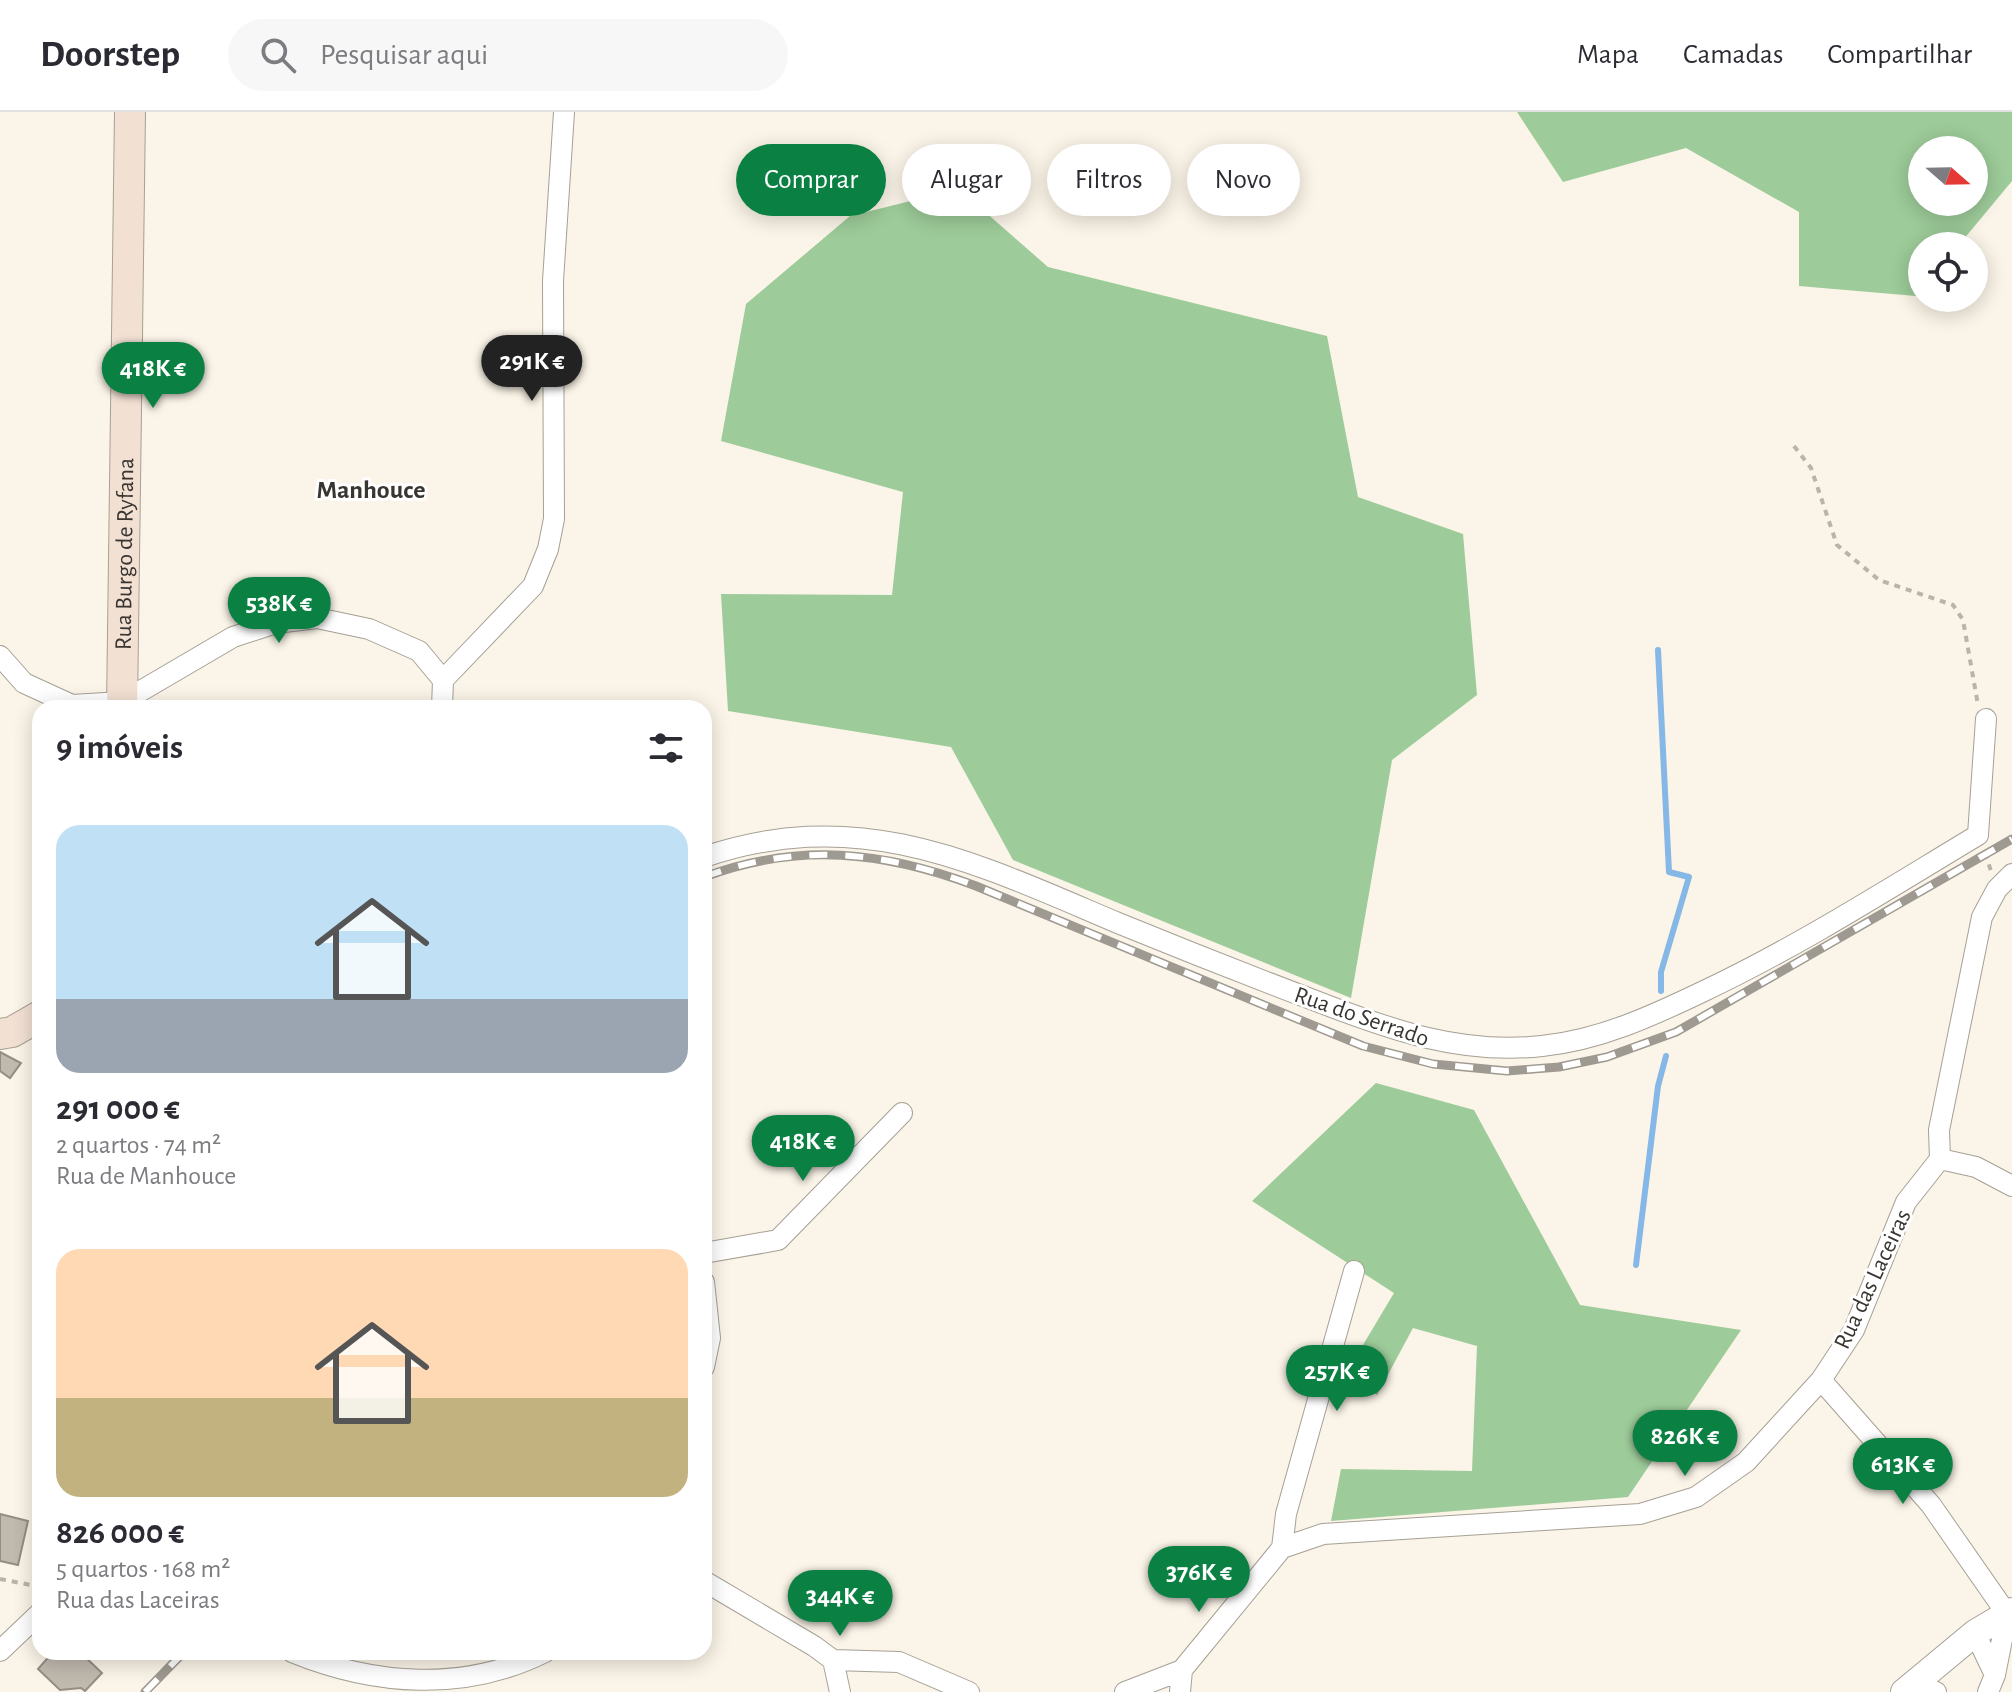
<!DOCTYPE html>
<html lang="pt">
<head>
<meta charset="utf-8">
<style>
  :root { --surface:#fff; --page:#f7f7f7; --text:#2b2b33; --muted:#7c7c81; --line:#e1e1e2; --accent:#0b8043 }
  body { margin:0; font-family:"Alegreya Sans",sans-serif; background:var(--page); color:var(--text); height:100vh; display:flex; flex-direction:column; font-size:30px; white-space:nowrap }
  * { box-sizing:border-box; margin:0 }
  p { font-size:26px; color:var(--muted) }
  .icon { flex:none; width:44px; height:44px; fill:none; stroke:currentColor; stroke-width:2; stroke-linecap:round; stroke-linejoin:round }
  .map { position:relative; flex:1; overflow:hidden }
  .sheet { position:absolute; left:32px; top:588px; width:680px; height:960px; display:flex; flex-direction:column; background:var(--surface); border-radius:24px; box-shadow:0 4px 20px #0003 }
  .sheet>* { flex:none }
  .hud { position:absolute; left:736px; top:32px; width:760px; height:72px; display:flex; gap:16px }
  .needle { width:52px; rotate:110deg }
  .buttons { position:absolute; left:1908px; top:24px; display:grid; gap:16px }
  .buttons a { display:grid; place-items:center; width:80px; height:80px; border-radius:50%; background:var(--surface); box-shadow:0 4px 20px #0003; font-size:40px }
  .price { position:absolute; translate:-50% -68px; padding:0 18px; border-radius:28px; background:var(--accent); color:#fff; font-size:26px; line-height:52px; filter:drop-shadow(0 2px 4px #0008) }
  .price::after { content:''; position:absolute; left:50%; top:48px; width:24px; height:18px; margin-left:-12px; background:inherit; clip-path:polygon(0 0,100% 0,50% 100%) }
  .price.on { background:#222; color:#fff }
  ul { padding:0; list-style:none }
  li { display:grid; align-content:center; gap:16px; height:424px; padding:0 24px }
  li span { display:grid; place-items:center; height:248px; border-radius:24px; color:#555 }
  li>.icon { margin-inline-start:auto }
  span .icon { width:144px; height:144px; fill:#fffc; stroke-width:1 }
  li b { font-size:34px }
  h2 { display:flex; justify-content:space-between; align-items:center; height:96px; padding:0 24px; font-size:34px }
  .tag { padding:0 28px; border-radius:36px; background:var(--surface); box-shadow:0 4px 20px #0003; font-size:28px; line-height:72px }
  .tag.on { background:var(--accent); color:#fff }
  header { display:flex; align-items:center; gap:48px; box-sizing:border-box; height:112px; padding:0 40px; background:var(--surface); border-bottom:2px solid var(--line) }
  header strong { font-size:38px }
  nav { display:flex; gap:44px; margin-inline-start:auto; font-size:28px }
  .search { width:560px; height:72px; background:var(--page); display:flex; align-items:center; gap:20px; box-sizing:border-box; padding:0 28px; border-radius:44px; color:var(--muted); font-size:30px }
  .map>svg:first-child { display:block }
  .forest { fill:#9dcb99; fill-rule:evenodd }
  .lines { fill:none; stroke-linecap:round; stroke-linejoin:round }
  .stream { stroke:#85b8e6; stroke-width:6 }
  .building { fill:#c0b9ae; stroke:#938d83; stroke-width:2 }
  .minor-casing { stroke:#a6a095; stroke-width:22 }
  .tertiary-casing { stroke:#a6a095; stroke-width:28 }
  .secondary-casing { stroke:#a6a095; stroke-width:32 }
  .path { stroke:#b9b3aa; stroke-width:4; stroke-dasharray:6 6; stroke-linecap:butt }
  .minor { stroke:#fff; stroke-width:20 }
  .tertiary { stroke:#fff; stroke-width:26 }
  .secondary { stroke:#f2e0d3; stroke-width:30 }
  .rail-casing { stroke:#9e9991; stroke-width:9 }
  .rail { stroke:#fff; stroke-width:6; stroke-dasharray:18; stroke-linecap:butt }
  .labels { text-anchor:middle; stroke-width:6; stroke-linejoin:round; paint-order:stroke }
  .street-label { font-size:24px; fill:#393632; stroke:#fff }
  .neighbourhood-label { font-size:26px; font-weight:bold; fill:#393632; stroke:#fff }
</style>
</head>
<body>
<header>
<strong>Doorstep</strong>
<div class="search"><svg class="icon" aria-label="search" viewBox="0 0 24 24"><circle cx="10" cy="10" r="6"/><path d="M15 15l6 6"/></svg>Pesquisar aqui</div>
<nav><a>Mapa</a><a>Camadas</a><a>Compartilhar</a></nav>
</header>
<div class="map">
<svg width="2012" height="1580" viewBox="0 0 2012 1580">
  <rect width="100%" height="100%" fill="#fbf4e8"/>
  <path class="forest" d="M1517,0H2012V69L1958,134H1922V178L1916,184L1799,174V100L1686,36L1563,70ZM1922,38H1974V90H1922Z
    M959,77L1048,155L1327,224L1358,385L1463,422L1477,583L1392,648L1351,886L1013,748L951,635L728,599L721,482L892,483L903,380L721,329L746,192L850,104Z
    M1376,971L1474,998L1580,1193L1741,1218L1628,1385L1331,1409L1341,1357L1472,1359L1477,1234L1413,1216L1377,1283L1345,1263L1394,1181L1252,1089Z"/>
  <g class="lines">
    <path class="stream" d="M1658,538L1669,760L1689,765L1661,860V879
      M1636,1153L1658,974L1666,944"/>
  </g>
  <path class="building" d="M0,940L21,951L10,966L0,959Z
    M0,1402L28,1409L18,1453L0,1449Z
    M53,1540H80L102,1561L85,1579L81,1576L60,1578L38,1557Z"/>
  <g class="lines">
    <g class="minor-casing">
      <path id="minor" d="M0,544L24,571L72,593L122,590L233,525L276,511L317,506L369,517L419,539L443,568
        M442,596L443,568L533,474L548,437L554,407L553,169L564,0
        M704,745C861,692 976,751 1118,811C1184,838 1250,864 1316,889C1391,918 1461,943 1542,934C1600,928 1652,904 1704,879C1799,834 1888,777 1978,723L1986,607
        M1940,1047L1976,1055L2012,1074
        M704,1141L778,1128L902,1001
        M704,1170L710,1226L704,1255
        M1821,1268L1931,1393L2007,1502L1995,1563
        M1282,1436L1323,1422L1640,1402L1696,1385L1746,1350L1821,1268L1854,1218L1906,1090L1940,1047L1939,1018L1982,805L1997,777L2012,762
        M704,1469L814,1534L833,1548L899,1550L969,1580
        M1975,1521L1995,1563L1988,1580
        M0,1539L40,1501
        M292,1540C375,1574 465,1580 545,1540
        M833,1548L840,1580
        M1913,1571L1936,1580
        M1125,1580L1182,1558L1282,1436L1286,1402L1354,1159
        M1180,1580L1182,1558"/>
    </g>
    <g class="tertiary-casing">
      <path id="tertiary" d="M1904,1580L1975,1521L2012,1499"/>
    </g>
    <g class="secondary-casing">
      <g id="secondary">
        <path id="s1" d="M122,596L130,0"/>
        <path d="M0,922L12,920L40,904"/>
      </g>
    </g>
    <path class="path" d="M1794,334L1811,356L1837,433L1879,468L1953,493L1963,508L1978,593
      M1985,741L1991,759
      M0,1467L31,1473"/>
    <use href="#minor" class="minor"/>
    <use href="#tertiary" class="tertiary"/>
    <use href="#secondary" class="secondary"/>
    <g class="rail-casing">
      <path id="rail" d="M704,765C798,730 884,739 976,774L1363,934L1433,952L1507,959L1559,955L1607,945L1676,920L2012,727
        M145,1580L184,1540"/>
    </g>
    <use href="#rail" class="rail"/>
  </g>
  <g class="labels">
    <g class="street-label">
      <text dy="8" stroke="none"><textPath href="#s1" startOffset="154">Rua Burgo de Ryfana</textPath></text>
      <text transform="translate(1362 904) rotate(19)" y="8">Rua do Serrado</text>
      <text transform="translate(1872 1167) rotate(-65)" y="8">Rua das Laceiras</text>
    </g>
    <g class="neighbourhood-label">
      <text x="371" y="386">Manhouce</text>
    </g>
  </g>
</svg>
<div class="buttons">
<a><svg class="needle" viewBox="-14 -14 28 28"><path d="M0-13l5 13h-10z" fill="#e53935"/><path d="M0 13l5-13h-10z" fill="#7c7c81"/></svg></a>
<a><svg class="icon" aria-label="locate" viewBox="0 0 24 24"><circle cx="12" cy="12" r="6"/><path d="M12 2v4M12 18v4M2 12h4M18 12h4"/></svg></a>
</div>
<b class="price on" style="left:532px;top:291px">291K €</b>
<b class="price" style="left:153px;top:298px">418K €</b>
<b class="price" style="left:279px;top:533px">538K €</b>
<b class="price" style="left:803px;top:1071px">418K €</b>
<b class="price" style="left:1337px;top:1301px">257K €</b>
<b class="price" style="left:1685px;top:1366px">826K €</b>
<b class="price" style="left:1903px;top:1394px">613K €</b>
<b class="price" style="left:1199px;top:1502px">376K €</b>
<b class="price" style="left:840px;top:1526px">344K €</b>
<div class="hud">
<a class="tag on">Comprar</a>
<a class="tag">Alugar</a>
<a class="tag">Filtros</a>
<a class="tag">Novo</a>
</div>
<section class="sheet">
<h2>9 imóveis<svg class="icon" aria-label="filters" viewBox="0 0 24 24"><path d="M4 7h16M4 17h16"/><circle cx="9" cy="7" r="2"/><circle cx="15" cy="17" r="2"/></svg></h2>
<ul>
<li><span style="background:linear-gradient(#bfe0f5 70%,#9aa5b1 0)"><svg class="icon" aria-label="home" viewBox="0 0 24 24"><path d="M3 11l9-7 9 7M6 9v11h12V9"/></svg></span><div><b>291 000 €</b><p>2 quartos · 74 m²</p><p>Rua de Manhouce</p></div></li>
<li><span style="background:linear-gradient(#ffd9b3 60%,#c2b280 0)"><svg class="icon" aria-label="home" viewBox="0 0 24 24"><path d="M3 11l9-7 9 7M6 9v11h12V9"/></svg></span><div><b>826 000 €</b><p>5 quartos · 168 m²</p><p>Rua das Laceiras</p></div></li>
</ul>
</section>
</div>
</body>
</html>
